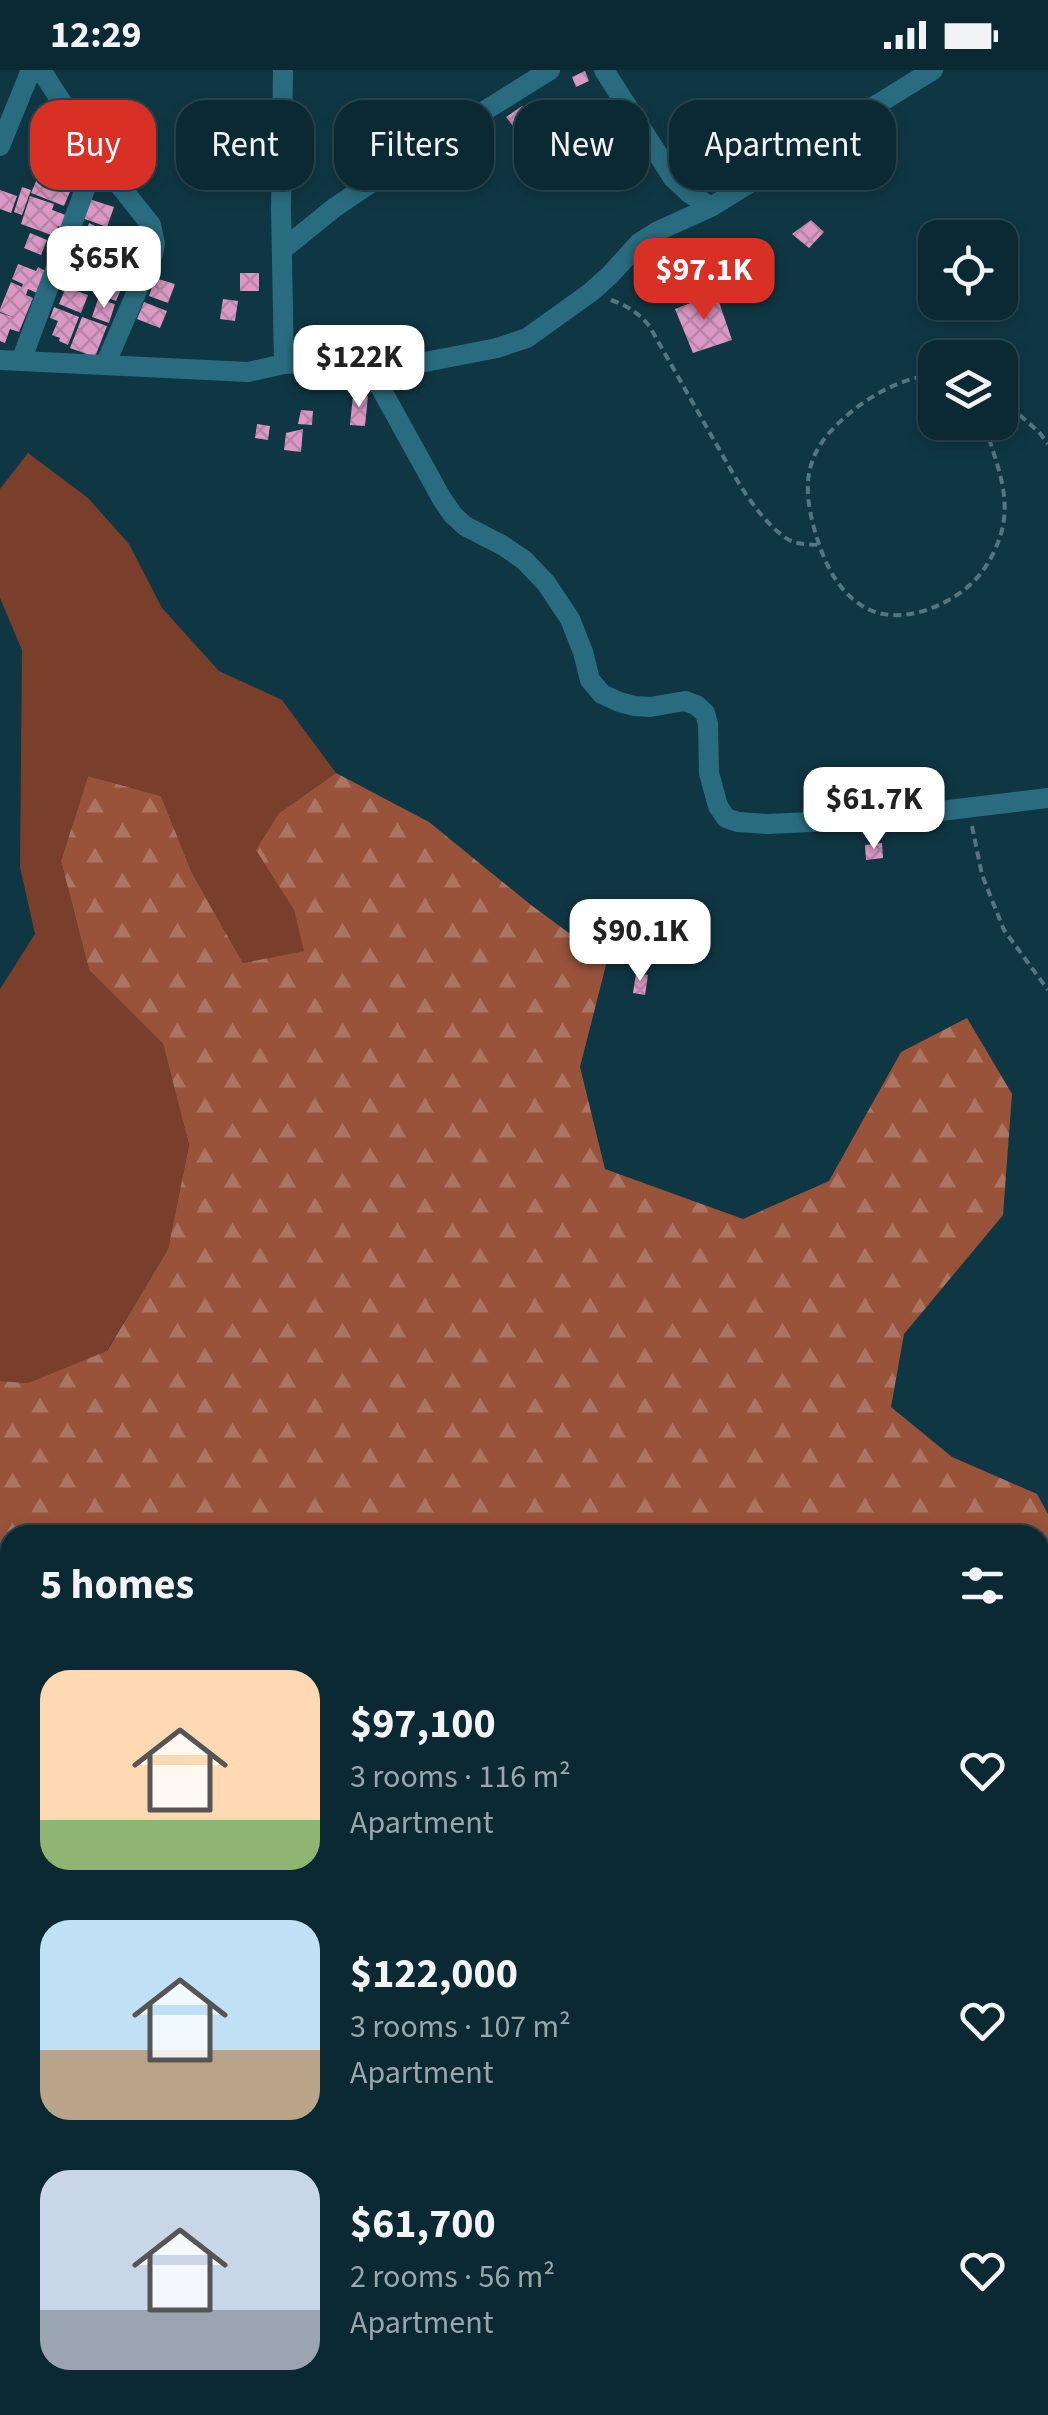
<!DOCTYPE html>
<html lang="en">
<head>
<meta charset="utf-8">
<style>
  :root { --surface:#0b2932; --page:#14313a; --text:#f1f3f6; --muted:#9aa6ac; --line:#2b454d; --accent:#d93025 }
  body { margin:0; font-family:"Source Sans 3",sans-serif; background:var(--page); color:var(--text); height:100vh; display:flex; flex-direction:column; font-size:38px; white-space:nowrap }
  * { box-sizing:border-box; margin:0 }
  p { font-size:32px; color:var(--muted) }
  .icon { flex:none; width:55px; height:55px; fill:none; stroke:currentColor; stroke-width:2; stroke-linecap:round; stroke-linejoin:round }
  .map { position:relative; flex:1; overflow:hidden }
  .details { position:absolute; left:0px; top:1455px; width:1050px; height:890px; display:flex; flex-direction:column; background:var(--surface); border-radius:30px 30px 0 0; box-shadow:0 5px 15px #0003,0 0 0 2px var(--line) }
  .details>* { flex:none }
  .top-card { position:absolute; left:30px; top:30px; width:990px; height:90px; display:flex; gap:20px }
  .controls { position:absolute; left:918px; top:150px; display:grid; gap:20px }
  .controls a { display:grid; place-items:center; width:100px; height:100px; border-radius:20px; background:var(--surface); box-shadow:0 5px 15px #0003,0 0 0 2px var(--line); font-size:50px }
  .price { position:absolute; translate:-50% -85px; padding:0 22px; border-radius:20px; background:#fff; color:#222; font-size:32px; line-height:65px; filter:drop-shadow(0 2px 5px #0008) }
  .price::after { content:''; position:absolute; left:50%; top:60px; width:30px; height:22px; margin-left:-15px; background:inherit; clip-path:polygon(0 0,100% 0,50% 100%) }
  .price.selected { background:var(--accent); color:#fff }
  ul { padding:0; list-style:none }
  li { display:flex; align-items:center; gap:30px; height:250px; padding:0 40px }
  li span { display:grid; place-items:center; flex:none; width:280px; height:200px; border-radius:30px; color:#555 }
  li>.icon { margin-inline-start:auto }
  span .icon { width:120px; height:120px; fill:#fffc; stroke-width:1 }
  li b { font-size:42px }
  h2 { display:flex; justify-content:space-between; align-items:center; height:120px; padding:0 40px; font-size:42px }
  .chip { padding:0 35px; border-radius:30px; background:var(--surface); box-shadow:0 5px 15px #0003,0 0 0 2px var(--line); font-size:35px; line-height:90px }
  .chip.selected { background:var(--accent); color:#fff }
  .status { display:flex; justify-content:space-between; align-items:center; height:70px; padding:0 50px; background:var(--surface); direction:ltr }
  .status svg { height:28px; fill:currentColor }
  .map>svg:first-child { display:block }
  .built { fill:#0f4250 }
  .green { fill:#793f2a }
  .forest { fill:url(#forest-firs) }
  .building { fill:url(#building-cross-hatch) }
  .lines { fill:none; stroke-linecap:round; stroke-linejoin:round }
  .path { stroke:#55757f; stroke-width:4; stroke-dasharray:8 5; stroke-linecap:butt }
  .minor { stroke:#2a6c7f; stroke-width:20 }
</style>
</head>
<body>
<div class="status"><b>12:29</b><svg viewBox="0 0 49 12"><path d="M0 12V9h3v3zM5 12V6h3v6zM10 12V3h3v9zM15 12V0h3v12zM26 1h20v11H26zM47 4h2v5h-2z"/></svg></div>
<div class="map">
<svg width="1048" height="2345" viewBox="0 0 1048 2345">
  <defs>
    <pattern id="forest-firs" width="22" height="20" patternUnits="userSpaceOnUse" patternTransform="scale(2.5)"><rect width="22" height="20" fill="#98533a"/><path d="M5 1l3.5 6h-7zM16 11l3.5 6h-7z" fill="#ab7561"/></pattern>
    <pattern id="building-cross-hatch" width="8" height="8" patternUnits="userSpaceOnUse" patternTransform="scale(2.5)"><rect width="8" height="8" fill="#dc98c5"/><path d="M0 0l8 8M0 8l8-8" fill="none" stroke="#b684a7"/></pattern>
  </defs>
  <rect width="100%" height="100%" fill="#0f3743"/>
  <path class="built" d="M22,2335H272L273,2345H22Z"/>
  <path class="green" d="M28,383L88,428L129,474L162,538L219,601L282,630L336,703L279,743L257,780L294,840L305,881L243,893L192,803L161,726L88,706L61,791L89,900L163,974L189,1075L168,1179L106,1282L28,1313L0,1311V919L35,864L20,797L22,580L0,528V419Z"/>
  <path class="forest" d="M336,703L429,752L531,835L607,891L580,997L605,1099L743,1149L829,1111L901,982L967,948L1012,1024L1003,1145L904,1264L891,1337L952,1387L1037,1424L1048,1444V2060L1040,2036V1465H10V2186L0,2183V1311L28,1313L107,1281L168,1179L189,1075L163,974L89,900L61,791L88,706L161,726L192,803L243,893L304,881L294,840L256,780L279,743Z"/>
  <path class="building" d="M585,1L589,11L576,17L572,7Z
    M40,35L53,46L47,59L30,56Z
    M522,36L532,46L516,60L506,47Z
    M52,74L84,88L64,136L31,123Z
    M22,117L31,120L22,145L14,142Z
    M0,120L17,126L11,143L0,139Z
    M30,126L54,134L52,140L66,145L62,157L58,156L54,166L21,154Z
    M89,129L114,137L107,157L82,148Z
    M811,150L824,162L809,178L792,164Z
    M89,153L112,164L103,187L95,184L96,181L79,175L86,160L102,167L103,165L87,159Z
    M30,163L47,170L41,185L24,178Z
    M116,174L133,180L128,194L111,188Z
    M79,186L99,195L90,215L71,206Z
    M18,194L36,201L38,197L47,202L37,223L28,219L26,225L33,228L19,262L10,259L5,273L0,271V243L16,248L0,242V239L11,212L22,217L23,214L12,209Z
    M107,201L126,207L116,231L105,227L107,221L101,219Z
    M240,203H259V221H240Z
    M155,208L175,214L168,233L149,226Z
    M66,217L88,225L81,243L59,234Z
    M716,223L732,270L693,283L675,239Z
    M98,229L115,234L109,253L92,247Z
    M223,229L238,231L235,251L220,249Z
    M144,232L167,241L160,258L137,249Z
    M54,237L79,247L68,275L59,271L60,268L52,265L58,251L50,248Z
    M82,247L107,256L95,287L70,278Z
    M353,325L368,326L365,356L350,355Z
    M301,340L313,341L312,355L298,354Z
    M257,354L270,356L268,370L255,368Z
    M303,359L301,382L284,380L286,363Z
    M882,773L883,788L866,790L865,775Z
    M636,903L648,905L645,925L633,923Z
    M340,2335H371V2345H340Z
    M501,2335H527V2345H502Z
    M529,2335H561V2345H529Z
    M592,2335H626L625,2345H592Z"/>
  <g class="lines">
    <path class="path" d="M611,230C628,236 639,243 650,257C670,293 691,329 711,365C731,399 751,441 783,466C794,475 805,474 819,475
      M935,305C897,307 855,334 830,362C805,390 804,419 813,454C822,488 836,524 870,540C904,555 951,535 975,510C989,496 1002,469 1004,449C1008,416 993,384 984,352
      M1000,328L1039,362L1048,374
      M972,756L982,805L1004,860L1048,920"/>
    <path class="minor" d="M41,0L97,87L151,155L155,174L153,184L105,295
      M283,0L281,138L284,294
      M604,0L673,108L689,123L711,137
      M0,76L31,0
      M282,180L334,138L396,96L550,0
      M0,290L248,302L284,294L314,293L369,297L420,293L497,278L527,268L591,222L610,205L639,173L658,161L711,137L933,0
      M21,291L97,87
      M369,297L442,429L453,445L465,456L502,475L524,490L546,513L570,549L583,582L590,610L602,624L619,632L635,636L650,637L685,631L696,635L705,643L708,654L709,703L718,736L726,748L738,752L767,754L812,752L924,743L1048,728
      M394,2335L395,2345
      M695,2335V2345
      M840,2335L842,2342L848,2345
      M1021,2335V2345
      M290,2345L291,2335
      M910,2345V2335"/>
  </g>
</svg>
<div class="controls">
<a><svg class="icon" aria-label="locate" viewBox="0 0 24 24"><circle cx="12" cy="12" r="6"/><path d="M12 2v4M12 18v4M2 12h4M18 12h4"/></svg></a>
<a><svg class="icon" aria-label="layers" viewBox="0 0 24 24"><path d="M12 4l9 5-9 5-9-5zM3 14l9 5 9-5"/></svg></a>
</div>
<b class="price" style="left:104px;top:241px">$65K</b>
<b class="price selected" style="left:704px;top:253px">$97.1K</b>
<b class="price" style="left:359px;top:340px">$122K</b>
<b class="price" style="left:874px;top:782px">$61.7K</b>
<b class="price" style="left:640px;top:914px">$90.1K</b>
<div class="top-card">
<a class="chip selected">Buy</a>
<a class="chip">Rent</a>
<a class="chip">Filters</a>
<a class="chip">New</a>
<a class="chip">Apartment</a>
</div>
<section class="details">
<h2>5 homes<svg class="icon" aria-label="filters" viewBox="0 0 24 24"><path d="M4 7h16M4 17h16"/><circle cx="9" cy="7" r="2"/><circle cx="15" cy="17" r="2"/></svg></h2>
<ul>
<li><span style="background:linear-gradient(#ffd9b3 75%,#8fb573 0)"><svg class="icon" aria-label="home" viewBox="0 0 24 24"><path d="M3 11l9-7 9 7M6 9v11h12V9"/></svg></span><div><b>$97,100</b><p>3 rooms · 116 m²</p><p>Apartment</p></div><svg class="icon" aria-label="heart" viewBox="0 0 24 24"><path d="M12 20l-8-8c-3-5 5-10 8-4 3-6 11-1 8 4z"/></svg></li>
<li><span style="background:linear-gradient(#bfe0f5 65%,#b9a48a 0)"><svg class="icon" aria-label="home" viewBox="0 0 24 24"><path d="M3 11l9-7 9 7M6 9v11h12V9"/></svg></span><div><b>$122,000</b><p>3 rooms · 107 m²</p><p>Apartment</p></div><svg class="icon" aria-label="heart" viewBox="0 0 24 24"><path d="M12 20l-8-8c-3-5 5-10 8-4 3-6 11-1 8 4z"/></svg></li>
<li><span style="background:linear-gradient(#c9d6e8 70%,#9aa5b1 0)"><svg class="icon" aria-label="home" viewBox="0 0 24 24"><path d="M3 11l9-7 9 7M6 9v11h12V9"/></svg></span><div><b>$61,700</b><p>2 rooms · 56 m²</p><p>Apartment</p></div><svg class="icon" aria-label="heart" viewBox="0 0 24 24"><path d="M12 20l-8-8c-3-5 5-10 8-4 3-6 11-1 8 4z"/></svg></li>
</ul>
</section>
</div>
</body>
</html>
